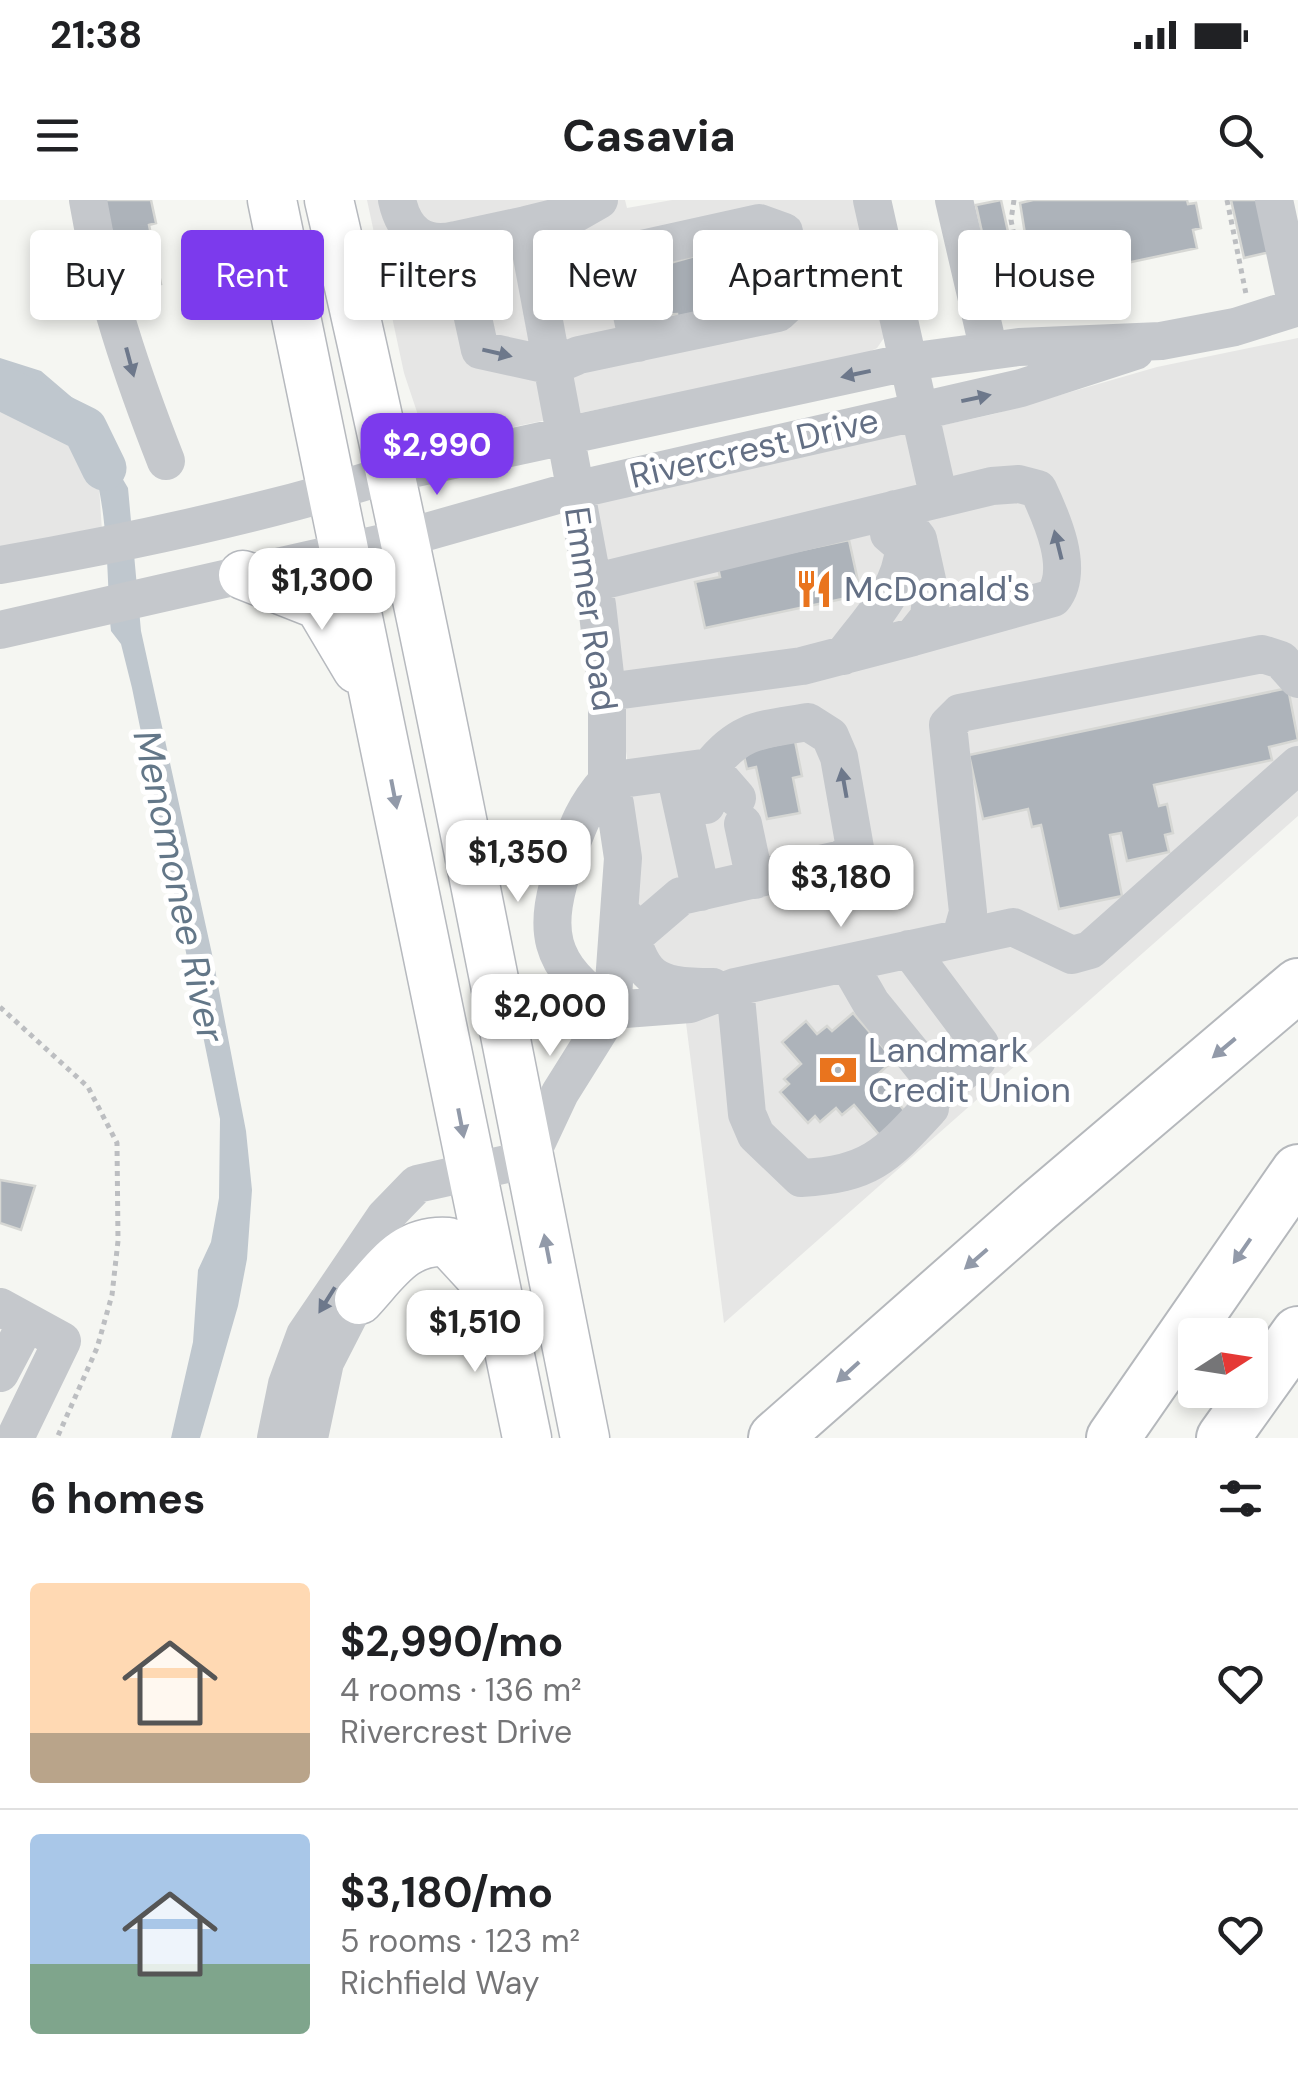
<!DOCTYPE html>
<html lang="en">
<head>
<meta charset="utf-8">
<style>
  :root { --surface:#fff; --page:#f6f6f6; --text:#202124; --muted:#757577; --line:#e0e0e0; --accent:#7c3aed }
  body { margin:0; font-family:"DM Sans",sans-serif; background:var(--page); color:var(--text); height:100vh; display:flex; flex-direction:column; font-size:38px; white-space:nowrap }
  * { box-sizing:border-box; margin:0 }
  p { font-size:32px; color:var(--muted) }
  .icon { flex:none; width:55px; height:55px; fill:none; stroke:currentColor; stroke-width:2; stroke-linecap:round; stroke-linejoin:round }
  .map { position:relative; height:1238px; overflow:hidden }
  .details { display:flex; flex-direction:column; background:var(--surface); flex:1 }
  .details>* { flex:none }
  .guide { position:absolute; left:30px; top:30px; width:1240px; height:90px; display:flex; gap:20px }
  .needle { width:65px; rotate:78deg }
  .tools { position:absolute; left:1178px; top:1118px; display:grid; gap:20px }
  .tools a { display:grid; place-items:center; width:90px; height:90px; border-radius:10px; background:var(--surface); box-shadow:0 5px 15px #0003; font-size:50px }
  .price { position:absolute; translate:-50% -85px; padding:0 22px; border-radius:20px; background:#fff; color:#222; font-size:32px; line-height:65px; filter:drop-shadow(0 2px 5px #0008) }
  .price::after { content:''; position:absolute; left:50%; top:60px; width:30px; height:22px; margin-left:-15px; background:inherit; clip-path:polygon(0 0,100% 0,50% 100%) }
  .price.active { background:var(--accent); color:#fff }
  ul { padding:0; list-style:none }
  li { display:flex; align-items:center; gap:30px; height:250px; padding:0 30px }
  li+li { border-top:2px solid var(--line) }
  li span { display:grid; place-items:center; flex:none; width:280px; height:200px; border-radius:10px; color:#555 }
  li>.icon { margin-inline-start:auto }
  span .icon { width:120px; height:120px; fill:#fffc; stroke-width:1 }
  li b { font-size:42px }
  h2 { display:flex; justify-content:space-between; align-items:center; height:120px; padding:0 30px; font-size:42px }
  .pill { padding:0 35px; border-radius:10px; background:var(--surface); box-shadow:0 5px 15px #0003; font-size:35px; line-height:90px }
  .pill.active { background:var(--accent); color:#fff }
  .status { display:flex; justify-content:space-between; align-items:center; height:70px; padding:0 50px; background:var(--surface); direction:ltr }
  .status svg { height:28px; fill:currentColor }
  header { display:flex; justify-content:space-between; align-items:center; height:130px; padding:0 30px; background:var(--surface); font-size:45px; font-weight:700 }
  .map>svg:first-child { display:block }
  .built { fill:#e6e6e5 }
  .water { fill:#bfc7ce }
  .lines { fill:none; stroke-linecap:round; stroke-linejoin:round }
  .river { stroke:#bfc7ce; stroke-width:45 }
  .building { fill:#adb3ba; stroke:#d6d7d4; stroke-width:2.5 }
  .major-casing { stroke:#b6b9be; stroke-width:51 }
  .highway-casing { stroke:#b5b8bc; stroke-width:56 }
  .path { stroke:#bcbec1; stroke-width:5; stroke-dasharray:5 5; stroke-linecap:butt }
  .minor { stroke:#c5c8cc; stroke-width:38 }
  .major { stroke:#fff; stroke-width:48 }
  .highway { stroke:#fff; stroke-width:52 }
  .oneway { fill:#6d788b }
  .oneway2 { fill:#929aa9 }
  .labels { text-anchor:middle; stroke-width:10; stroke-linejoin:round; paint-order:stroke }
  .street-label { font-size:35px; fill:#636f84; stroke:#fff }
  .poi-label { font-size:35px; fill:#636f84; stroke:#fff; text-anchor:start }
  .water-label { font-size:38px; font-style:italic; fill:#637788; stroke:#fff }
</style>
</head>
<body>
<div class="status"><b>21:38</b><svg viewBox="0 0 49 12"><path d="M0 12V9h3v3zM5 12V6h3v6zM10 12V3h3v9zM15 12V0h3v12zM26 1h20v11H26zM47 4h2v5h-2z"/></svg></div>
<header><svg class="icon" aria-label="menu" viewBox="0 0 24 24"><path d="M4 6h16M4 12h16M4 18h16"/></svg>Casavia<svg class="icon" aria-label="search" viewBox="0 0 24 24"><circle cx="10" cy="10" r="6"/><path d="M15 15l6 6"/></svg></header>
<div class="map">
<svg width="1298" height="1238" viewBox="0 0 1298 1238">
  <rect width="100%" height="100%" fill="#f5f6f2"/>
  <path class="built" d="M367,0H625L627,8L672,0H856L886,135L877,148L865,154L479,234L430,240L424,233L404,173Z
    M1298,138V616L724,1123L685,815L703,778L659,766L635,715V620L594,308L597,301L994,214L1157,167Z
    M0,185L31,192L64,213L90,255L99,286L102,331L0,347Z"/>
  <path class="water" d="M0,158L41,171L89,212L95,232L128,288L141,431L212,754L246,931L252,990L247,1059L238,1106L200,1238H171L193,1142L198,1070L211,1042L219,998L220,919L132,488L121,444L111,431C105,368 112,259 64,213C46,197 22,190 0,185Z"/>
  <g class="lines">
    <path class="river" d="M0,187L85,229L104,268"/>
  </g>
  <path class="building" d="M98,0H151L156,23L149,25L161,84L118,93Z
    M1001,0L1022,95L997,101L976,5Z
    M1033,0H1187L1188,4L1196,3L1201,28L1193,30L1197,48L1033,83L1020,3Z
    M1231,0H1258L1270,52L1244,58Z
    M722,53L731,99L704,105L705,112L677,118V114L654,115L645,70L702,54L703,57Z
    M849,340L861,395L705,428L695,382L720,377L718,368Z
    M1288,488L1298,540L1269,547L1272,560L1154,585L1159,606L1167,604L1173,633L1165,635L1169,652L1127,661L1121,633L1110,635L1122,696L1059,709L1041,625L1032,627L1028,609L983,619L969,555Z
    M795,541L802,576L793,578L800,613L767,619L756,567L747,569L743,552Z
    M853,813L894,860L876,876L908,915L882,938L854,905L842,915L836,908L820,922L815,916L808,923L780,892L789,884L784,879L801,864L782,842L806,821L817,834L827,826L832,831Z
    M0,980L35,986L21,1030L0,1023Z"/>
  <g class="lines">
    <g class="major-casing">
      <path id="major" d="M272,0L527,1238
        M329,0C425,411 502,825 585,1238
        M243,375L319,405L357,469
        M359,1100C387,1070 404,1039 448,1042L495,1093"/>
    </g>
    <g class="highway-casing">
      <path id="highway" d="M775,1238L1037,1007L1298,785
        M1113,1238L1298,971
        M1223,1238L1298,1133"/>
    </g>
    <path class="path" d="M1014,0L1011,20L1030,118
      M1227,0L1246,94
      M0,807L88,887L117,943L118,1041L112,1095L97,1148L57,1238"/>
    <path class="minor" d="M88,0C103,89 133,177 166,261
      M397,0C404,32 423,48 456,40
      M872,0L939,299
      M954,0L989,151
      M1274,0L1297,107
      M526,25L578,12L599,0
      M0,365C132,342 265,314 393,273L908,162L1019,147L1161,141L1235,127L1298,107
      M592,383L992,286L1019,284L1038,289C1052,319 1075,370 1053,398L913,437
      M0,430L405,338L575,290L1021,188L1135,151
      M843,456C867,423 902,390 904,347L889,334
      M607,492L802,466L913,437L929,417L931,398L918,339L895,309
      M675,573L701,692
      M607,581L710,567C741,528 762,530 808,522L830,536L839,557L855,648L842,659L681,696L632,738
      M607,581C585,606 578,625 567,656C541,731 546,764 612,810
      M706,605L710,567L737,598
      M743,624L755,680
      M626,718C642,778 650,787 713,787
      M961,737L968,712L948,525L960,513L1262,454L1281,460L1298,479
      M909,749L980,844L977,860L929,900
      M735,787L747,914L756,935L801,978C870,974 885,957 930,908L928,873L871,803L848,763
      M612,810L690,804L735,787L1013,727L1072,755L1090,750L1298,565
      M0,1107L62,1141L15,1238
      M0,1173L27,1122
      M276,1238L287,1184L305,1135L385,1017L417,984L529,959L560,893L612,810L623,658L615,604L607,581V492L597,405L526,25L456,40L480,150L553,166L579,155L778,113L795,97L784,32L759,23L619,54L638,143
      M309,1238L325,1162L369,1076"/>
    <use href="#major" class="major"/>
    <use href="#highway" class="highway"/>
  </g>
  <defs><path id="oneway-solid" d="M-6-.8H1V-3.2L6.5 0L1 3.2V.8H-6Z" transform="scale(2.5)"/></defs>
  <g class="oneway">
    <use href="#oneway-solid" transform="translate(497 153) rotate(13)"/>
    <use href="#oneway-solid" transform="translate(130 162) rotate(75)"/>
    <use href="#oneway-solid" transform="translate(856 174) rotate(168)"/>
    <use href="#oneway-solid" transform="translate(976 198) rotate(-12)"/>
    <use href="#oneway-solid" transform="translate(1058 345) rotate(-104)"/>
    <use href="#oneway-solid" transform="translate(844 583) rotate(-100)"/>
    <use href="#oneway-solid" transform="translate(327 1100) rotate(122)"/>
  </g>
  <g class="oneway2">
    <use href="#oneway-solid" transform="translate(394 594) rotate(79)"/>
    <use href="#oneway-solid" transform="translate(1224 848) rotate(140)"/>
    <use href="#oneway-solid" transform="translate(461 923) rotate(79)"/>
    <use href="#oneway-solid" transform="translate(547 1049) rotate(-101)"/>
    <use href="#oneway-solid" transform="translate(1242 1051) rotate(125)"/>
    <use href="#oneway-solid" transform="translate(976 1059) rotate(139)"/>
    <use href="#oneway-solid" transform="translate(848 1172) rotate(138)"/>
  </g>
  <defs>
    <g id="restaurant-bare" transform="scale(3)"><path d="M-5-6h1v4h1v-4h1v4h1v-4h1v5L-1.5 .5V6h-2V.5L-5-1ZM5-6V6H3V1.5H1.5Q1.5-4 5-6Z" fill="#e9741e" stroke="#fff" stroke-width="2.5" paint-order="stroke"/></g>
    <g id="bank-bare" transform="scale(3)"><path d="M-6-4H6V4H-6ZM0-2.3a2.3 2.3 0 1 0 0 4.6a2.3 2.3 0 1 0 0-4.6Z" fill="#e9741e" stroke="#fff" stroke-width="2.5" paint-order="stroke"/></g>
  </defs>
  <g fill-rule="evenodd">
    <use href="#restaurant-bare" x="814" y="389"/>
    <use href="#bank-bare" x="838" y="870"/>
  </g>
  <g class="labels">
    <g class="street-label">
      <text transform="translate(754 248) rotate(-13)" y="12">Rivercrest Drive</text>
      <text transform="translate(591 409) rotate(82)" y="12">Emmer Road</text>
    </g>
    <g class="poi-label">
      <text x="844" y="401">McDonald's</text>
      <text x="868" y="862">Landmark<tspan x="868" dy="40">Credit Union</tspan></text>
    </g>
    <g class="water-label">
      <text transform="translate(179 686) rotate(78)" y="13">Menomonee River</text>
    </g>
  </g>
</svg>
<div class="tools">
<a><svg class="needle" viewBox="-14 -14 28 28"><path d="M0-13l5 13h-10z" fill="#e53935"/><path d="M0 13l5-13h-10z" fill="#757577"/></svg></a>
</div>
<b class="price active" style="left:437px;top:298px">$2,990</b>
<b class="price" style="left:322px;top:433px">$1,300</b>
<b class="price" style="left:518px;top:705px">$1,350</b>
<b class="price" style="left:841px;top:730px">$3,180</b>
<b class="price" style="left:550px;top:859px">$2,000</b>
<b class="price" style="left:475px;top:1175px">$1,510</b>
<div class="guide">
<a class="pill">Buy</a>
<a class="pill active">Rent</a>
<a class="pill">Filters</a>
<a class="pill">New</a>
<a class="pill">Apartment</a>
<a class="pill">House</a>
</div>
</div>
<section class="details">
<h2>6 homes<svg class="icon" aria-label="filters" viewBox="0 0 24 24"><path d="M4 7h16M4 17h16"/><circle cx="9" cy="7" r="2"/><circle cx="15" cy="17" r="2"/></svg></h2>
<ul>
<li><span style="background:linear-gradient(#ffd9b3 75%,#b9a48a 0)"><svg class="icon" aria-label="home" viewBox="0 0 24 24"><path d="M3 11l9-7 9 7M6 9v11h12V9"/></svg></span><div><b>$2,990/mo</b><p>4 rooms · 136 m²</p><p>Rivercrest Drive</p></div><svg class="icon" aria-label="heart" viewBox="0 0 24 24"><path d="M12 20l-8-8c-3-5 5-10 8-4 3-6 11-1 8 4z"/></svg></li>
<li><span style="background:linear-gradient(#a9c7e8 65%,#7fa58c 0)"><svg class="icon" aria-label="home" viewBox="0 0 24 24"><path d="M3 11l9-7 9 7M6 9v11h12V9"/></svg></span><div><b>$3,180/mo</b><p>5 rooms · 123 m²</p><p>Richfield Way</p></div><svg class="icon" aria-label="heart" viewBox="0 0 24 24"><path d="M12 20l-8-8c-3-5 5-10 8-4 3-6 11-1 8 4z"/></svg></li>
</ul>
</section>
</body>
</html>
